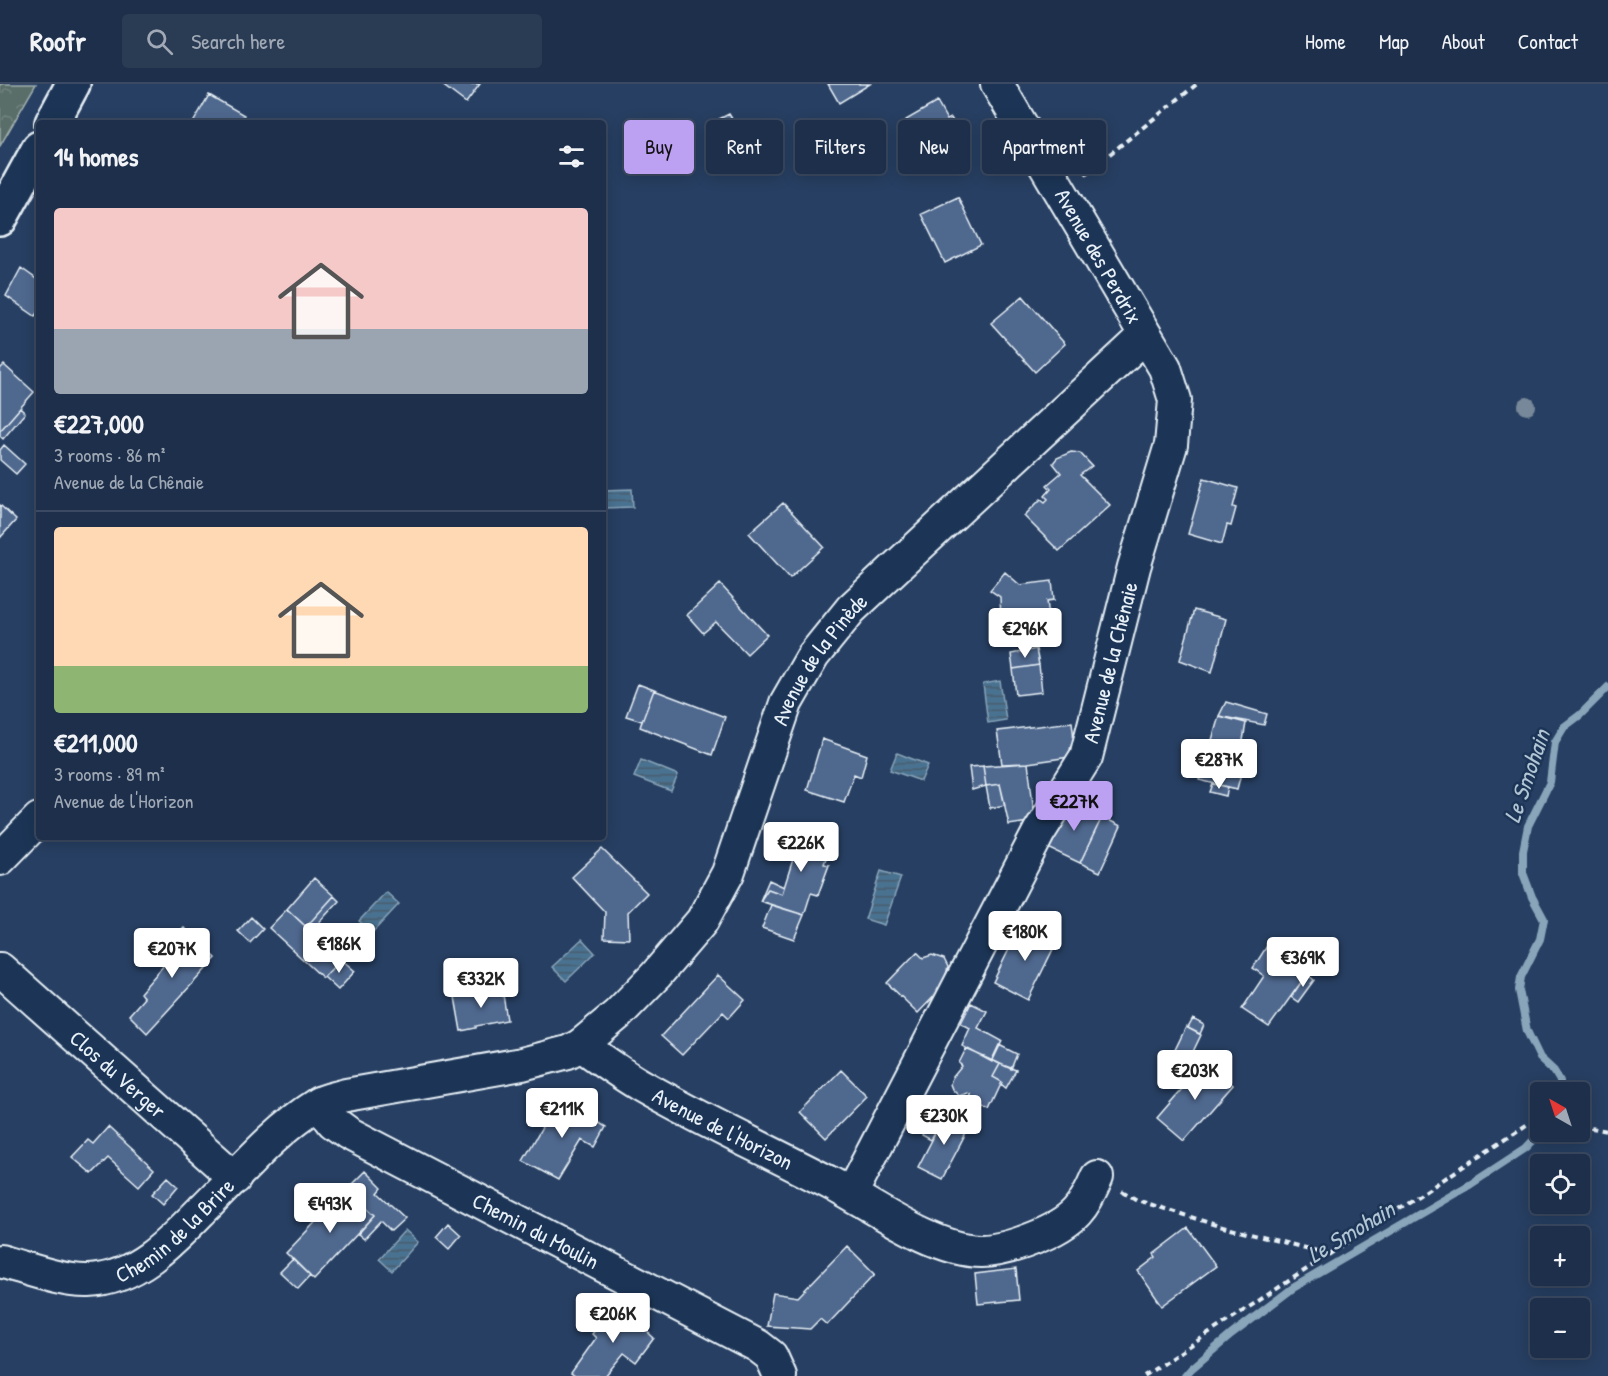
<!DOCTYPE html>
<html lang="en">
<head>
<meta charset="utf-8">
<style>
  :root { --surface:#1d2f4a; --page:#2a3b54; --text:#f1f3f6; --muted:#a0a9b5; --line:#3b4a62; --accent:#bca0f2 }
  body { margin:0; font-family:"Patrick Hand",sans-serif; background:var(--page); color:var(--text); height:100vh; display:flex; flex-direction:column; font-size:22px; white-space:nowrap }
  * { box-sizing:border-box; margin:0 }
  p { font-size:20px; color:var(--muted) }
  .icon { flex:none; width:33px; height:33px; fill:none; stroke:currentColor; stroke-width:2; stroke-linecap:round; stroke-linejoin:round }
  .map { position:relative; flex:1; overflow:hidden }
  .drawer { position:absolute; left:36px; top:36px; width:570px; height:720px; display:flex; flex-direction:column; background:var(--surface); border-radius:6px; box-shadow:0 3px 15px #0003,0 0 0 2px var(--line) }
  .drawer>* { flex:none }
  .top-card { position:absolute; left:624px; top:36px; width:570px; height:54px; display:flex; gap:12px }
  .needle { width:39px; rotate:321deg }
  .controls { position:absolute; left:1530px; top:998px; display:grid; gap:12px }
  .controls a { display:grid; place-items:center; width:60px; height:60px; border-radius:6px; background:var(--surface); box-shadow:0 3px 15px #0003,0 0 0 2px var(--line); font-size:30px }
  .price { position:absolute; translate:-50% -51px; padding:0 14px; border-radius:6px; background:#fff; color:#222; font-size:20px; line-height:39px; filter:drop-shadow(0 2px 3px #0008) }
  .price::after { content:''; position:absolute; left:50%; top:36px; width:18px; height:14px; margin-left:-9px; background:inherit; clip-path:polygon(0 0,100% 0,50% 100%) }
  .price.current { background:var(--accent); color:#111 }
  ul { padding:0; list-style:none }
  li { display:grid; align-content:center; gap:12px; height:318px; padding:0 18px }
  li+li { border-top:2px solid var(--line) }
  li span { display:grid; place-items:center; height:186px; border-radius:6px; color:#555 }
  li>.icon { margin-inline-start:auto }
  span .icon { width:108px; height:108px; fill:#fffc; stroke-width:1 }
  li b { font-size:26px }
  h2 { display:flex; justify-content:space-between; align-items:center; height:72px; padding:0 18px; font-size:26px }
  .tag { padding:0 21px; border-radius:6px; background:var(--surface); box-shadow:0 3px 15px #0003,0 0 0 2px var(--line); font-size:21px; line-height:54px }
  .tag.current { background:var(--accent); color:#111 }
  header { display:flex; align-items:center; gap:36px; box-sizing:border-box; height:84px; padding:0 30px; background:var(--surface); border-bottom:2px solid var(--line) }
  header strong { font-size:28px }
  nav { display:flex; gap:33px; margin-inline-start:auto; font-size:21px }
  .search { width:420px; height:54px; background:var(--page); display:flex; align-items:center; gap:15px; box-sizing:border-box; padding:0 21px; border-radius:6px; color:var(--muted); font-size:22px }
  .map>svg:first-child { display:block }
  .forest { fill:url(#forest-crowns); stroke:#a1b0b0; stroke-width:1.5 }
  .water { fill:url(#water-rules); stroke:#89a5ba; stroke-width:1.5 }
  .lines { fill:none; stroke-linecap:round; stroke-linejoin:round }
  .stream { stroke:#89a5ba; stroke-width:8 }
  .building { fill:#4f688e; stroke:#e8f1f8; stroke-width:1.5 }
  .street-casing { stroke:#e8f1f8; stroke-width:36 }
  .secondary-casing { stroke:#e8f1f8; stroke-width:38 }
  .path { stroke:#e8f1f8; stroke-width:4; stroke-dasharray:6 4.5; stroke-linecap:butt }
  .street { stroke:#1d3557; stroke-width:32 }
  .secondary { stroke:#1d3557; stroke-width:33 }
  .tree { fill:#768899 }
  .labels { text-anchor:middle; stroke-width:5; stroke-linejoin:round; paint-order:stroke }
  .street-label { font-size:22px; fill:#e8f1f8; stroke:#1d3557 }
  .water-label { font-size:24px; font-style:italic; fill:#b1c5d4; stroke:#1d3557 }
</style>
</head>
<body>
<header>
<strong>Roofr</strong>
<div class="search"><svg class="icon" aria-label="search" viewBox="0 0 24 24"><circle cx="10" cy="10" r="6"/><path d="M15 15l6 6"/></svg>Search here</div>
<nav><a>Home</a><a>Map</a><a>About</a><a>Contact</a></nav>
</header>
<div class="map">
<svg width="1608" height="1292" viewBox="0 0 1608 1292">
  <defs>
    <pattern id="forest-crowns" width="20" height="18" patternUnits="userSpaceOnUse" patternTransform="scale(1.5)"><rect width="20" height="18" fill="#5a6e69"/><path d="M2 6a3 3 0 1 1 6 0M12 15a3 3 0 1 1 6 0" fill="none" stroke="#72837f"/></pattern>
    <pattern id="water-rules" width="6" height="5" patternUnits="userSpaceOnUse" patternTransform="scale(1.5)"><rect width="6" height="5" fill="#4a7291"/><path d="M0 2.5h6" fill="none" stroke="#485b6a"/></pattern>
  </defs>
  <rect width="100%" height="100%" fill="#273f62"/>
  <filter id="ink" filterUnits="userSpaceOnUse"><feTurbulence type="fractalNoise" baseFrequency=".0167" numOctaves="2"/><feDisplacementMap in="SourceGraphic" scale="12" xChannelSelector="R" yChannelSelector="G"/><feConvolveMatrix kernelMatrix="1 2 1 2 8 2 1 2 1" color-interpolation-filters="sRGB"/></filter>
  <g filter="url(#ink)">
    <path class="forest" d="M0,0H36L0,62Z"/>
    <path class="water" d="M632,405L633,423L603,424V406Z
      M1000,597L1006,636L988,639L983,600Z
      M897,669L928,681L921,697L890,686Z
      M641,676L678,691L671,707L634,693Z
      M881,787L901,793L884,841L865,835Z
      M386,808L399,820L372,849L359,837Z
      M582,855L595,869L566,897L552,883Z
      M405,1146L418,1158L392,1187L379,1175Z"/>
    <g class="lines">
      <path class="stream" d="M1560,1008V997L1554,987L1540,974L1527,947L1519,906L1521,893L1540,855L1544,835L1532,813L1523,789V767L1528,742L1550,698L1555,658L1564,643L1580,631L1608,603
        M1185,1292L1191,1285L1231,1251L1293,1204L1471,1100L1526,1064L1542,1047"/>
    </g>
    <path class="building" d="M441,0H480L466,19Z
      M828,0H870L839,19Z
      M209,11L244,31L240,39H193Z
      M937,18L947,36L951,34L968,62L934,83L906,36Z
      M729,30L740,48L727,56L715,37Z
      M958,113L981,161L945,179L921,130Z
      M21,184L39,197V226L35,232L6,212Z
      M1023,212L1065,260L1035,288L991,239Z
      M4,281L34,308L0,347V285Z
      M20,324L25,329L3,355L0,352V347Z
      M4,361L25,380L16,390L0,376V366Z
      M1071,368L1080,369L1092,382L1080,391L1110,421L1059,467L1024,432L1041,415L1045,418L1048,415L1045,412L1051,405L1047,401L1061,389L1053,379L1057,374Z
      M1204,394L1238,404L1233,423L1236,424L1231,442L1227,441L1222,460L1188,450Z
      M783,419L824,463L790,494L749,449Z
      M0,421L16,436L0,454Z
      M1005,488L1020,501L1052,497L1054,516L1047,517L1051,548L1002,554L998,537L1001,536L1000,513L990,506Z
      M720,500L767,551L747,570L716,538L703,549L687,531Z
      M1194,526L1226,535L1212,588L1180,576Z
      M1025,551L1027,561L1008,563L1007,553Z
      M1036,565L1039,581L1013,585L1011,570Z
      M1039,581L1042,608L1016,611L1013,585Z
      M638,600L654,606L640,643L642,637L626,632Z
      M654,606L725,633L712,671L640,643Z
      M1226,618L1267,630L1264,641L1219,632Z
      M1219,632L1246,639L1240,674H1245L1237,705L1199,696L1205,670H1208Z
      M1072,638L1076,672L1028,679L1002,680L997,647Z
      M822,655L867,671L861,693L854,690L844,718L807,706Z
      M1028,679L1035,737L1009,741L1000,700L986,702L983,682Z
      M983,682L986,702L972,706L969,683Z
      M1000,700L1005,721L990,724L986,702Z
      M1213,700L1228,703L1226,712L1210,708Z
      M1070,718L1102,733L1080,779L1044,762Z
      M1102,733L1121,742L1100,788L1080,779Z
      M789,746L831,759L824,780L829,781L818,811L811,809L804,831L760,817L768,805L782,810L794,772L782,767Z
      M602,765L647,809L628,828L629,855L604,854L605,828L572,793Z
      M314,794L334,812L306,843L287,825Z
      M769,796L784,803L782,810L768,805L760,817Z
      M334,812L339,817L311,847L306,843Z
      M771,821L804,831L794,855L762,844Z
      M287,825L341,875L323,894L269,844Z
      M251,833L263,845L250,859L238,847Z
      M1022,839L1057,857L1028,916L993,898Z
      M184,844L216,874L147,949L129,931L144,914L140,909L170,874L162,866Z
      M1267,862L1307,890L1269,943L1242,925L1264,892L1253,884Z
      M917,868L923,874L932,871L944,875L948,883L945,895L948,898L918,929L887,899Z
      M341,875L355,887L338,906L324,893Z
      M1307,890L1314,896L1298,918L1291,913Z
      M718,891L745,916L729,934L723,928L682,971L661,952Z
      M502,904L507,936L476,942V944L461,947L455,913Z
      M971,919L987,927L978,944L1002,957L992,978L962,962L970,944L961,939Z
      M1193,935L1204,941L1200,950L1188,944Z
      M1186,943L1201,951L1188,978L1173,970Z
      M999,961L1017,970L1011,985L992,976Z
      M966,965L1000,980L993,993L1002,998L989,1026L969,1016L971,1011L968,1009L959,1012L952,1005L950,1000L952,994L962,982L959,979Z
      M1206,977L1233,1001L1184,1057L1157,1034Z
      M1000,980L1016,986L1006,1004L1001,1000L1002,998L993,993Z
      M841,986L867,1012L826,1054L800,1028Z
      M559,1014L606,1043L595,1063L582,1056L558,1096L523,1077Z
      M946,1029L970,1042L942,1095L918,1083Z
      M929,1037L938,1043L931,1056L922,1051Z
      M108,1043L154,1085L139,1102L108,1074L92,1090L72,1073L88,1056L93,1060Z
      M365,1087L382,1104L378,1109L405,1134L391,1147L381,1137L364,1155L358,1150L375,1131L347,1105Z
      M168,1093L178,1102L163,1120L152,1110Z
      M347,1105L375,1131L314,1196L286,1169Z
      M448,1139L461,1151L449,1165L436,1153Z
      M1188,1144L1216,1182L1162,1222L1138,1187L1156,1173L1154,1170Z
      M847,1162L875,1190L827,1241L820,1235L810,1245L767,1242L773,1209L798,1213Z
      M293,1175L310,1192L298,1205L280,1188Z
      M1016,1185L1019,1216L978,1220L975,1190Z
      M625,1212L632,1216L624,1227L618,1221Z
      M616,1219L654,1254L636,1278L624,1269L605,1292H575L571,1289L596,1254L592,1250Z"/>
    <g class="lines">
      <g class="street-casing">
        <g id="street">
          <path d="M0,775L39,735"/>
          <path id="s1" d="M0,885L235,1094"/>
          <path id="s2" d="M581,961C601,975 621,990 642,1002C703,1037 769,1067 832,1100C873,1122 935,1167 981,1167C1007,1167 1059,1148 1077,1128C1086,1118 1092,1105 1097,1093"/>
          <path id="s3" d="M319,1019L333,1038L348,1049L758,1262L771,1272L780,1292"/>
          <path id="s4" d="M851,1110L1039,748L1086,673L1134,483L1171,361L1175,316L1165,284L997,0"/>
          <path id="s5" d="M0,1177C26,1184 62,1198 89,1197C136,1195 171,1158 202,1126C239,1090 273,1048 316,1021C325,1015 337,1014 346,1011L522,980L568,968L581,961L618,930L656,891L702,837L728,789L786,619L813,572L851,525L1145,252"/>
        </g>
      </g>
      <g class="secondary-casing">
        <path id="secondary" d="M52,39L73,0
          M0,135L39,64"/>
      </g>
      <path class="path" d="M1085,90L1197,0
        M1580,1042L1608,1047
        M1122,1107L1137,1116L1219,1142L1329,1170
        M1144,1292L1537,1034H1540"/>
      <use href="#street" class="street"/>
      <use href="#secondary" class="secondary"/>
    </g>
    <circle class="tree" cx="1527" cy="322" r="9"/>
  </g>
  <g class="labels">
    <g class="street-label">
      <text transform="translate(1099 172) rotate(60)" y="8">Avenue des Perdrix</text>
      <text dy="8" stroke="none"><textPath href="#s4" startOffset="594">Avenue de la Chênaie</textPath></text>
      <text dy="8" stroke="none"><textPath href="#s5" startOffset="1119">Avenue de la Pinède</textPath></text>
      <text dy="8" stroke="none"><textPath href="#s1" startOffset="158">Clos du Verger</textPath></text>
      <text dy="8" stroke="none"><textPath href="#s2" startOffset="165">Avenue de l'Horizon</textPath></text>
      <text dy="8" stroke="none"><textPath href="#s5" startOffset="194">Chemin de la Brire</textPath></text>
      <text dy="8" stroke="none"><textPath href="#s3" startOffset="254">Chemin du Moulin</textPath></text>
    </g>
    <g class="water-label">
      <text transform="translate(1527 692) rotate(-71)" y="8">Le Smohain</text>
      <text transform="translate(1351 1148) rotate(-31)" y="8">Le Smohain</text>
    </g>
  </g>
</svg>
<div class="controls">
<a><svg class="needle" viewBox="-14 -14 28 28"><path d="M0-13l5 13h-10z" fill="#e53935"/><path d="M0 13l5-13h-10z" fill="#a0a9b5"/></svg></a>
<a><svg class="icon" aria-label="locate" viewBox="0 0 24 24"><circle cx="12" cy="12" r="6"/><path d="M12 2v4M12 18v4M2 12h4M18 12h4"/></svg></a>
<a>+</a>
<a>−</a>
</div>
<b class="price" style="left:1025px;top:575px">€296K</b>
<b class="price" style="left:1219px;top:706px">€287K</b>
<b class="price current" style="left:1074px;top:748px">€227K</b>
<b class="price" style="left:801px;top:789px">€226K</b>
<b class="price" style="left:1025px;top:878px">€180K</b>
<b class="price" style="left:339px;top:890px">€186K</b>
<b class="price" style="left:172px;top:895px">€207K</b>
<b class="price" style="left:1303px;top:904px">€369K</b>
<b class="price" style="left:481px;top:925px">€332K</b>
<b class="price" style="left:1195px;top:1017px">€203K</b>
<b class="price" style="left:562px;top:1055px">€211K</b>
<b class="price" style="left:944px;top:1062px">€230K</b>
<b class="price" style="left:330px;top:1150px">€493K</b>
<b class="price" style="left:613px;top:1260px">€206K</b>
<div class="top-card">
<a class="tag current">Buy</a>
<a class="tag">Rent</a>
<a class="tag">Filters</a>
<a class="tag">New</a>
<a class="tag">Apartment</a>
</div>
<section class="drawer">
<h2>14 homes<svg class="icon" aria-label="filters" viewBox="0 0 24 24"><path d="M4 7h16M4 17h16"/><circle cx="9" cy="7" r="2"/><circle cx="15" cy="17" r="2"/></svg></h2>
<ul>
<li><span style="background:linear-gradient(#f6c9c9 65%,#9aa5b1 0)"><svg class="icon" aria-label="home" viewBox="0 0 24 24"><path d="M3 11l9-7 9 7M6 9v11h12V9"/></svg></span><div><b>€227,000</b><p>3 rooms · 86 m²</p><p>Avenue de la Chênaie</p></div></li>
<li><span style="background:linear-gradient(#ffd9b3 75%,#8fb573 0)"><svg class="icon" aria-label="home" viewBox="0 0 24 24"><path d="M3 11l9-7 9 7M6 9v11h12V9"/></svg></span><div><b>€211,000</b><p>3 rooms · 89 m²</p><p>Avenue de l'Horizon</p></div></li>
</ul>
</section>
</div>
</body>
</html>
